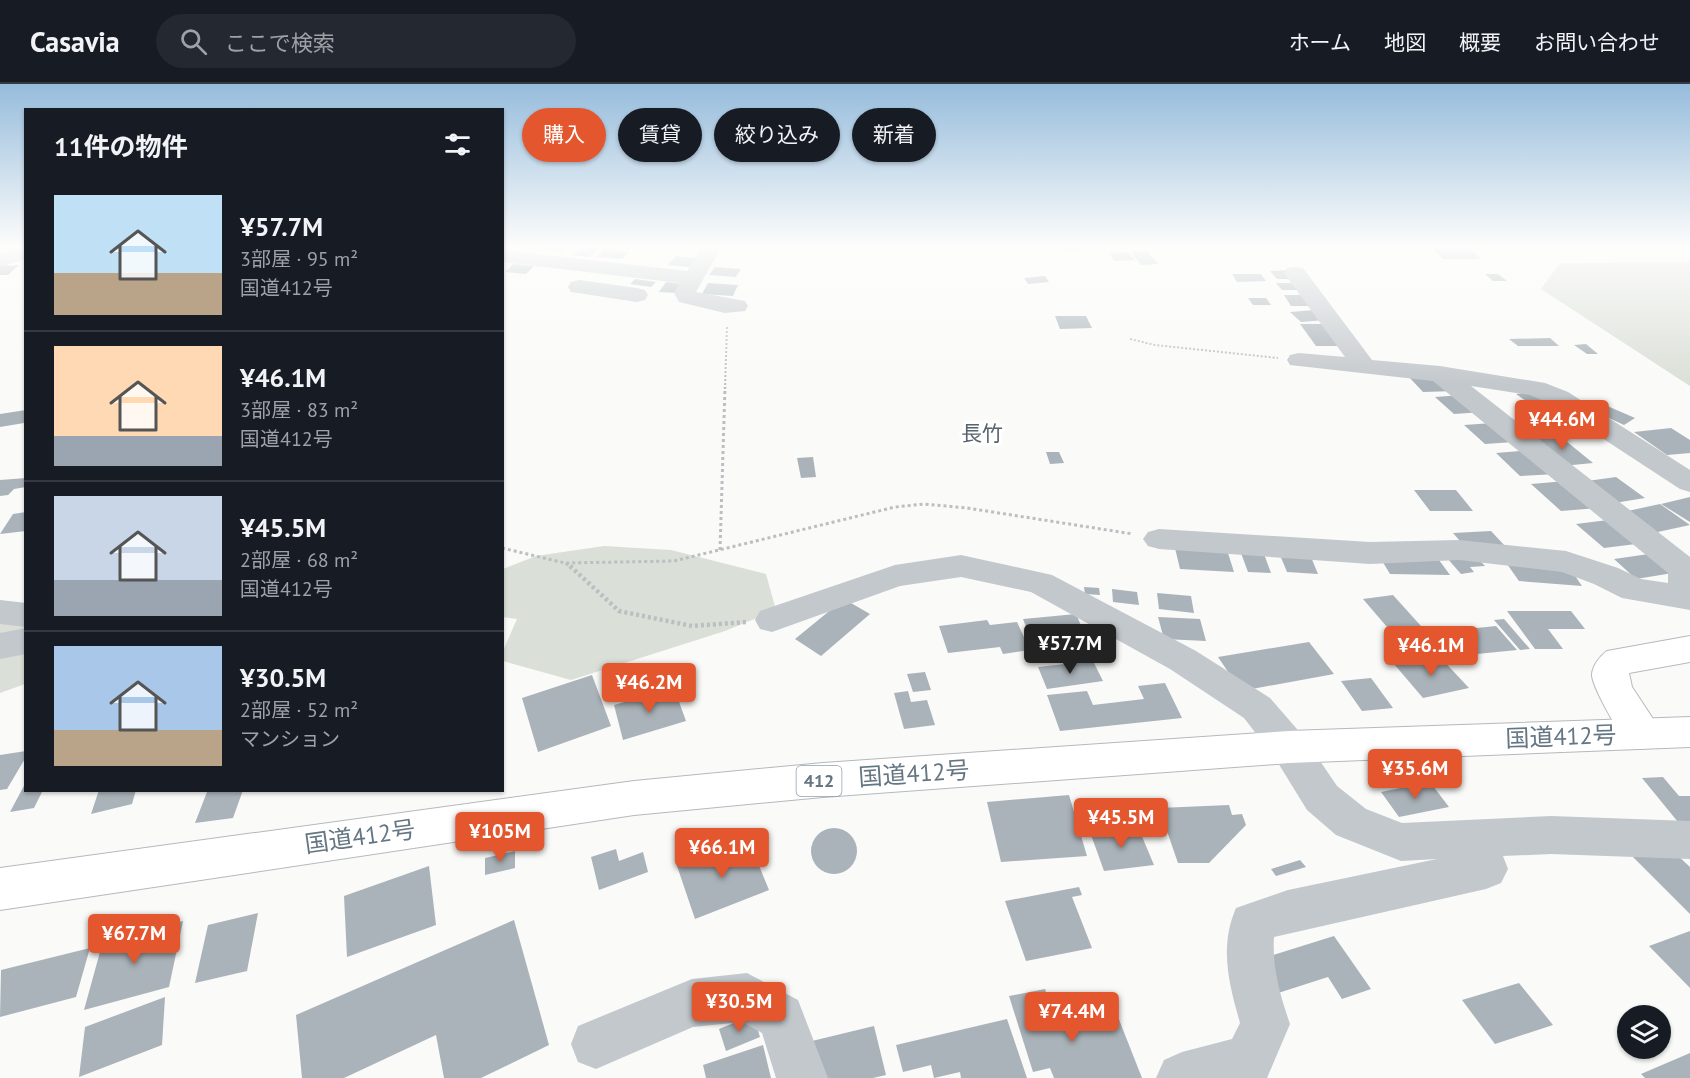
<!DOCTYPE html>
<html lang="ja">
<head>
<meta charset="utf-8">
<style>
  :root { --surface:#171b24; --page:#242831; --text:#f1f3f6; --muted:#9ea1a6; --line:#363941; --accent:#e4572e }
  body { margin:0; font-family:"PT Sans","Noto Sans JP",sans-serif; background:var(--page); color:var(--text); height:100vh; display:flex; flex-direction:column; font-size:22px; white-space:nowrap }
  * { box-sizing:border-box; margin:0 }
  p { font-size:20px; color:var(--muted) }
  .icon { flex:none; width:33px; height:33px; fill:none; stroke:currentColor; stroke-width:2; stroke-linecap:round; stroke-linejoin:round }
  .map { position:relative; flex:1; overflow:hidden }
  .side { position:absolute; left:24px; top:24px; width:480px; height:684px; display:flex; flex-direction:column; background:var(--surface); border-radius:0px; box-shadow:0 2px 4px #0004 }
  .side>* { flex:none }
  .hud { position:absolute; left:522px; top:24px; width:570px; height:54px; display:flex; gap:12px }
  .fabs { position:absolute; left:1617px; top:921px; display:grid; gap:12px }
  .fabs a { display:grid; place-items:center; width:54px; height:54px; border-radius:50%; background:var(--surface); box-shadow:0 2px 4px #0004; font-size:30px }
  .price { position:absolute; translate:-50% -51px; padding:0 14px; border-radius:6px; background:var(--accent); color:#fff; font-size:20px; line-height:39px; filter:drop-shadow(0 2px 3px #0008) }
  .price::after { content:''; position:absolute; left:50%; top:36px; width:18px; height:14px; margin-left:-9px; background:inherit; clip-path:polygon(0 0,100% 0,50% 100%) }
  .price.selected { background:#222; color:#fff }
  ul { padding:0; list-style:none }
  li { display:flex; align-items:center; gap:18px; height:150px; padding:0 30px }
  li+li { border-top:2px solid var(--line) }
  li span { display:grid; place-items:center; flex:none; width:168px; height:120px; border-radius:0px; color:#555 }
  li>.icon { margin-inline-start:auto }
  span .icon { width:72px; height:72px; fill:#fffc; stroke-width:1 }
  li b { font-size:26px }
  h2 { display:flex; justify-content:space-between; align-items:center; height:72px; padding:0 30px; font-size:26px }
  .chip { padding:0 21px; border-radius:27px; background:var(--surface); box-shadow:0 2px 4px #0004; font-size:21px; line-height:54px }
  .chip.selected { background:var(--accent); color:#fff }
  header { display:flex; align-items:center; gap:36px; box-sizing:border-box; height:84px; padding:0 30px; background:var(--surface); border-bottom:2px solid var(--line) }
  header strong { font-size:28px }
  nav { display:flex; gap:33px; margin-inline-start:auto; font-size:21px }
  .search { width:420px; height:54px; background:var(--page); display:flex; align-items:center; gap:15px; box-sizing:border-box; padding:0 21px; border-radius:33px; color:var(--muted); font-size:22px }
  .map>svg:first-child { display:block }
  .green { fill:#dadfd7 }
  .building { fill:#aab3b9 }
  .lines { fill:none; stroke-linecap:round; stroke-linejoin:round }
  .major-casing { stroke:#b5babe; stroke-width:2 }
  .highway-casing { stroke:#b4b9bd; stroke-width:2 }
  .path-far2 { stroke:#bbbfc2; stroke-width:2; stroke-dasharray:2 2; stroke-linecap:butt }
  .path-far1 { stroke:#bbbfc2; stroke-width:3; stroke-dasharray:3 3; stroke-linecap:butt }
  .path { stroke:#bbbfc2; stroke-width:4.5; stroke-dasharray:3 3; stroke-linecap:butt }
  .minor { fill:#c3c8cc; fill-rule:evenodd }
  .major { fill:#fff; fill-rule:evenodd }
  .highway { fill:#fff; fill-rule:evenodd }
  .labels { text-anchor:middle; stroke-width:6; stroke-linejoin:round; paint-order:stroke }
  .shield { fill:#fff; stroke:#939fa8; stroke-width:1.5 }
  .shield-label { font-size:18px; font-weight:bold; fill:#657683 }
  .neighbourhood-label { font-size:21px; fill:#57646e; stroke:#fff }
  .near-street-label { font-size:24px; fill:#657683; stroke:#fff }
</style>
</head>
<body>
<header>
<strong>Casavia</strong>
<div class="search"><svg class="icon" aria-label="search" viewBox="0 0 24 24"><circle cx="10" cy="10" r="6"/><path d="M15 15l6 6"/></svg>ここで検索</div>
<nav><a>ホーム</a><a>地図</a><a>概要</a><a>お問い合わせ</a></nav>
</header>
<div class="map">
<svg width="1690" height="994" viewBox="0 0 1690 994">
  <rect width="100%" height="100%" fill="#fafaf8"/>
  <path class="green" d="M1690,178V302L1541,205L1560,179Z
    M604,462L671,466L766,490L776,526L725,547L571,596L503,577V567L517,535L503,533V485L536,472Z
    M0,523L26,533L25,600L0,609Z"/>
  <path class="building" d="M542,162H568L562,167L539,165Z
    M582,162H592L600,163L589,173L573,171Z
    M1059,162H1086L1088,165L1062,167Z
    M604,165L629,168L622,175L597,173Z
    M1433,165H1470L1481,175H1443Z
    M1147,167L1158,180L1141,181L1131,168Z
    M1128,168L1135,176L1115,177L1108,169Z
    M676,172L696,174L690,183L668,181Z
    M513,180L534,182L526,190L505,188Z
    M19,181L8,191H0V182Z
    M715,183L741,185L736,193L709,191Z
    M1287,186L1295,195H1277L1270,187Z
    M1232,190H1261L1266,197L1237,198Z
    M1485,190H1498L1507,197H1493Z
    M1045,192L1049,198L1028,200L1024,194Z
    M635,195L656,198L651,203L630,200Z
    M666,198L683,200L676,209L659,208Z
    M708,199L738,201L733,212L702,210Z
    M1276,199H1294L1300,206H1282Z
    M1284,211H1306L1314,222H1291Z
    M1248,214H1266L1271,221H1253Z
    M1314,226L1325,236L1301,238L1290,228Z
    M1055,232H1086L1092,244L1060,245Z
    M1300,240H1325L1342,262H1316Z
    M1550,254L1559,262H1518L1509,255Z
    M1586,260L1598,270H1587L1574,261Z
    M1440,292L1455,307L1423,308L1409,293Z
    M1537,307L1561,324L1539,326L1516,310Z
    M1463,311L1482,328L1454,330L1435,313Z
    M1605,321L1635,334L1624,341L1594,327Z
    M26,326L24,339L0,343V330Z
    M1571,329L1589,339L1560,347L1542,336Z
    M1493,339L1514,358L1485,360L1464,341Z
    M1671,344L1690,356V369L1667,371L1634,348Z
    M1561,353L1593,379L1562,382L1531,355Z
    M1531,366L1557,390L1520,392L1496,369Z
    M1046,368H1059L1064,379L1050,380Z
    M813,373L816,393L801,394L797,374Z
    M1616,393L1645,414L1608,420L1580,398Z
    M26,394V403L14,405L8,411L0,412V396Z
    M1566,397L1598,424L1561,427L1531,400Z
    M1414,406H1456L1473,427H1430Z
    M1690,413V438L1661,420Z
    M1660,420L1690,441L1653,449L1623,428Z
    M26,428V447L0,450L13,430Z
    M1616,435L1644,459L1604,464L1576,440Z
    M1491,447L1505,462L1466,464L1453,449Z
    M1175,464L1227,466L1234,488L1180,485Z
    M1241,469L1264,470L1271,489L1248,488Z
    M1656,469L1679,488L1636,495L1614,475Z
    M1280,471L1311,473L1318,490L1287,488Z
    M1475,471L1485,482L1470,483L1474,488L1461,490L1447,474Z
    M1381,475L1439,476L1450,491L1390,490Z
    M1507,480L1569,483L1582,502L1519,497Z
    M1084,503L1099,504L1100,511L1085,510Z
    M1112,505L1137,508L1139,521L1113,518Z
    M1157,509L1191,512L1194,529L1159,525Z
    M1393,511L1430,552L1399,557L1363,515Z
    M844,515L870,530L821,572L795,555Z
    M1507,527H1571L1585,545H1548L1563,565H1535Z
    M1076,530L1093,569L1038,574L1023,535Z
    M1158,533L1200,535L1206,557L1164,555Z
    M1504,535L1530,565L1520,566L1494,536Z
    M987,536L990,541L1017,538L1030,566L1003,570L1000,563L948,569L939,542Z
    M1496,542L1517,566L1457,572L1438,548Z
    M1309,558L1334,590L1241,607L1218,573Z
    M1439,572L1469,604L1423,614L1394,580Z
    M1093,577L1103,597L1047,605L1038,583Z
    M925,588L931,606L913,608L907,590Z
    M592,591L611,642L538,668L522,614Z
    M1371,594L1393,624L1362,627L1341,597Z
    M1165,599L1182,634L1060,647L1047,611L1087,607L1093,621L1144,615L1138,602Z
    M674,604L686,637L623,656L614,621Z
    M908,607L911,618L927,616L935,641L904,645L894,609Z
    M26,667V673L7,705L0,706V671Z
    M1663,693L1679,712H1690V737L1678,738L1642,694Z
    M26,698V706H43L34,724L10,728Z
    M1430,698L1449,723L1399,733L1381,708Z
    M99,706H136L132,720L91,730Z
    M243,706L233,734L195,739L207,708Z
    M1069,711L1087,772L1001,778L987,718Z
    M1229,721L1232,731L1242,730L1246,741L1209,779H1178L1159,724Z
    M1138,743L1154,781L1104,787L1090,748Z
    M811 767a23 23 0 1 1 46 0a23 23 0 1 1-46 0Z
    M748,755L769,806L695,835L677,782Z
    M1663,758L1690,783V830L1629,769Z
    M616,765L619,777L643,768L648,788L599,806L591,773Z
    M515,767V784L485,791V774Z
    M1300,776L1306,783L1276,792L1271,785Z
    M429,782L436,841L347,873L344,812Z
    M1079,803L1082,811L1072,813L1092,864L1026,877L1005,817Z
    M258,829L247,887L195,899L208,841Z
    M514,836L549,961L481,994H444L436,951L344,994H302L296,931Z
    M183,837L169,903L84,926L103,857Z
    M1690,847V904L1649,862Z
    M1334,852L1371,905L1342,915L1328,893L1275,910L1254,877Z
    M90,864L76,913L0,933L1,886Z
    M1519,899L1553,941L1495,960L1462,916Z
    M1045,905L1058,944L1118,933L1142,994H1054L1050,984L1033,988L1009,912Z
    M165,913L162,961L79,993L85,943Z
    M753,931L760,953L726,967L719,945Z
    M1007,935L1027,994H961L960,988L934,994L931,981L903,988L896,961Z
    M874,942L886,991L873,994H819L812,957Z
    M763,961L771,994H706L703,981Z
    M1690,969V994H1645L1641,990Z"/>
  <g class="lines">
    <g class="major-casing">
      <path id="major" d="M1690,552V578L1629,589L1632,603L1663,650L1658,661C1649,664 1639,668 1630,661C1621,654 1591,601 1592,590C1593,581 1600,572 1607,567Z"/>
    </g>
    <g class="highway-casing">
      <path id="highway" d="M1690,633V663L1289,679L823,713L634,731L0,826V784L634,697L823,679L1289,647Z"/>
    </g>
    <path class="path-far2" d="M1130,255L1155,261L1278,274
      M725,305L727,242"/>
    <path class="path-far1" d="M502,464L565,479L674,477L895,423L924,420L967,424L1133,450
      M720,466L725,303
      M566,479L571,484"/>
    <path class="path" d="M570,482L619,527L692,542L746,538"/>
    <path class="minor" d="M26,162V175L0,183V170Z
      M702,162H722L696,208L745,217L748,222L745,227L725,229L679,218L674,209L680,199L502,178V166L687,187Z
      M1295,183L1303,184L1372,276L1440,282L1545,299L1568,308L1690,386V408L1680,405L1550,320L1530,311L1471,302L1690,473V526L1622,514L1594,500L1562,488L1459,476L1370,480L1159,465L1148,462L1143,455L1148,448L1159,445L1370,458L1459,456L1566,467L1618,484L1641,495L1668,499V489L1433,297L1290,281L1287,276L1290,271L1299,269L1345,273L1284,189L1287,184Z
      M579,196L637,204L645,206L648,211L645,216L637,218L571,208L568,203L571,198Z
      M961,471L1052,491L1196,567L1270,614L1303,652L1337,702L1366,725L1402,739L1551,732L1690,737V775L1551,770L1503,772L1508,785L1501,799L1486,805L1274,853C1272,884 1280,911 1290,940L1267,994H1156L1164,976L1182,968L1232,955L1240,939C1229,900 1219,863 1236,824L1288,806L1437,775L1401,777L1336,751L1307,726L1275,674L1244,634L1170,585L1031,508L961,493L900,502L772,548L760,545L755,536L760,527L895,481Z
      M0,516L26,519V543L0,540Z
      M26,544V570L0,575V549Z
      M747,889L798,916L828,994H776L762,949L742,938L693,943L596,985L578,978L571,960L578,942L692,895Z"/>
    <use href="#major" class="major"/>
    <use href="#highway" class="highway"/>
  </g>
  <linearGradient id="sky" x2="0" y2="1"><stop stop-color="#96bcdc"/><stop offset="0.54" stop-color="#fdfdfc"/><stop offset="1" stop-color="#fdfdfc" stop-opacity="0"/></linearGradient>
  <rect width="1690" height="301" fill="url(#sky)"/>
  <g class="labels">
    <rect class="shield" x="796.5" y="682" width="45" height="30" rx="4.5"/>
    <g class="shield-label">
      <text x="819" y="703">412</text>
    </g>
    <g class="neighbourhood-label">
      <text x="982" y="357">長竹</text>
    </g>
    <g class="near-street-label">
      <text transform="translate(1561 653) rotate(-2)" y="8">国道412号</text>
      <text transform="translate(914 690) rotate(-4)" y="8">国道412号</text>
      <text transform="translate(360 753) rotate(-8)" y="8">国道412号</text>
    </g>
  </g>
</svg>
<div class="fabs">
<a><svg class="icon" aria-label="layers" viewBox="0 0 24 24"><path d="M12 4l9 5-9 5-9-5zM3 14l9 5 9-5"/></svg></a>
</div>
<b class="price" style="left:1562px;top:367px">¥44.6M</b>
<b class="price selected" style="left:1070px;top:591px">¥57.7M</b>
<b class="price" style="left:1431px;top:593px">¥46.1M</b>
<b class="price" style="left:649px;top:630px">¥46.2M</b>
<b class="price" style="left:1415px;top:716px">¥35.6M</b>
<b class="price" style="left:1121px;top:765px">¥45.5M</b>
<b class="price" style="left:500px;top:779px">¥105M</b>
<b class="price" style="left:722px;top:795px">¥66.1M</b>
<b class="price" style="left:134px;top:881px">¥67.7M</b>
<b class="price" style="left:739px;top:949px">¥30.5M</b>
<b class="price" style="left:1072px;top:959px">¥74.4M</b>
<div class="hud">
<a class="chip selected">購入</a>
<a class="chip">賃貸</a>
<a class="chip">絞り込み</a>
<a class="chip">新着</a>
</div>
<section class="side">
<h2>11件の物件<svg class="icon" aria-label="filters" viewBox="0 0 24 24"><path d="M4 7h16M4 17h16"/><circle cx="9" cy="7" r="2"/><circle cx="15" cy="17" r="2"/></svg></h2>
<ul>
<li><span style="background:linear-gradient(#bfe0f5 65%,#b9a48a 0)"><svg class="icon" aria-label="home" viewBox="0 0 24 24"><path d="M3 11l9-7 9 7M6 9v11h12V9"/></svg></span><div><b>¥57.7M</b><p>3部屋 · 95 m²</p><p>国道412号</p></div></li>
<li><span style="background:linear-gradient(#ffd9b3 75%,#9aa5b1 0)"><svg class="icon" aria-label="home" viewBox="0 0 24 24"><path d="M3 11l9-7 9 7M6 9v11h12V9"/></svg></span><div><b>¥46.1M</b><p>3部屋 · 83 m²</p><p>国道412号</p></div></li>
<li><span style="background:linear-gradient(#c9d6e8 70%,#9aa5b1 0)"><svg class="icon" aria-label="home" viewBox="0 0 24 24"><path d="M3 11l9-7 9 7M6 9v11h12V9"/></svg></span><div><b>¥45.5M</b><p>2部屋 · 68 m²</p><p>国道412号</p></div></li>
<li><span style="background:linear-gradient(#a9c7e8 70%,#b9a48a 0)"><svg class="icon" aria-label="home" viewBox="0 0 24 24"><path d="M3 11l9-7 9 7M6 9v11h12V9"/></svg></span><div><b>¥30.5M</b><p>2部屋 · 52 m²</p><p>マンション</p></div></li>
</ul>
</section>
</div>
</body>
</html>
